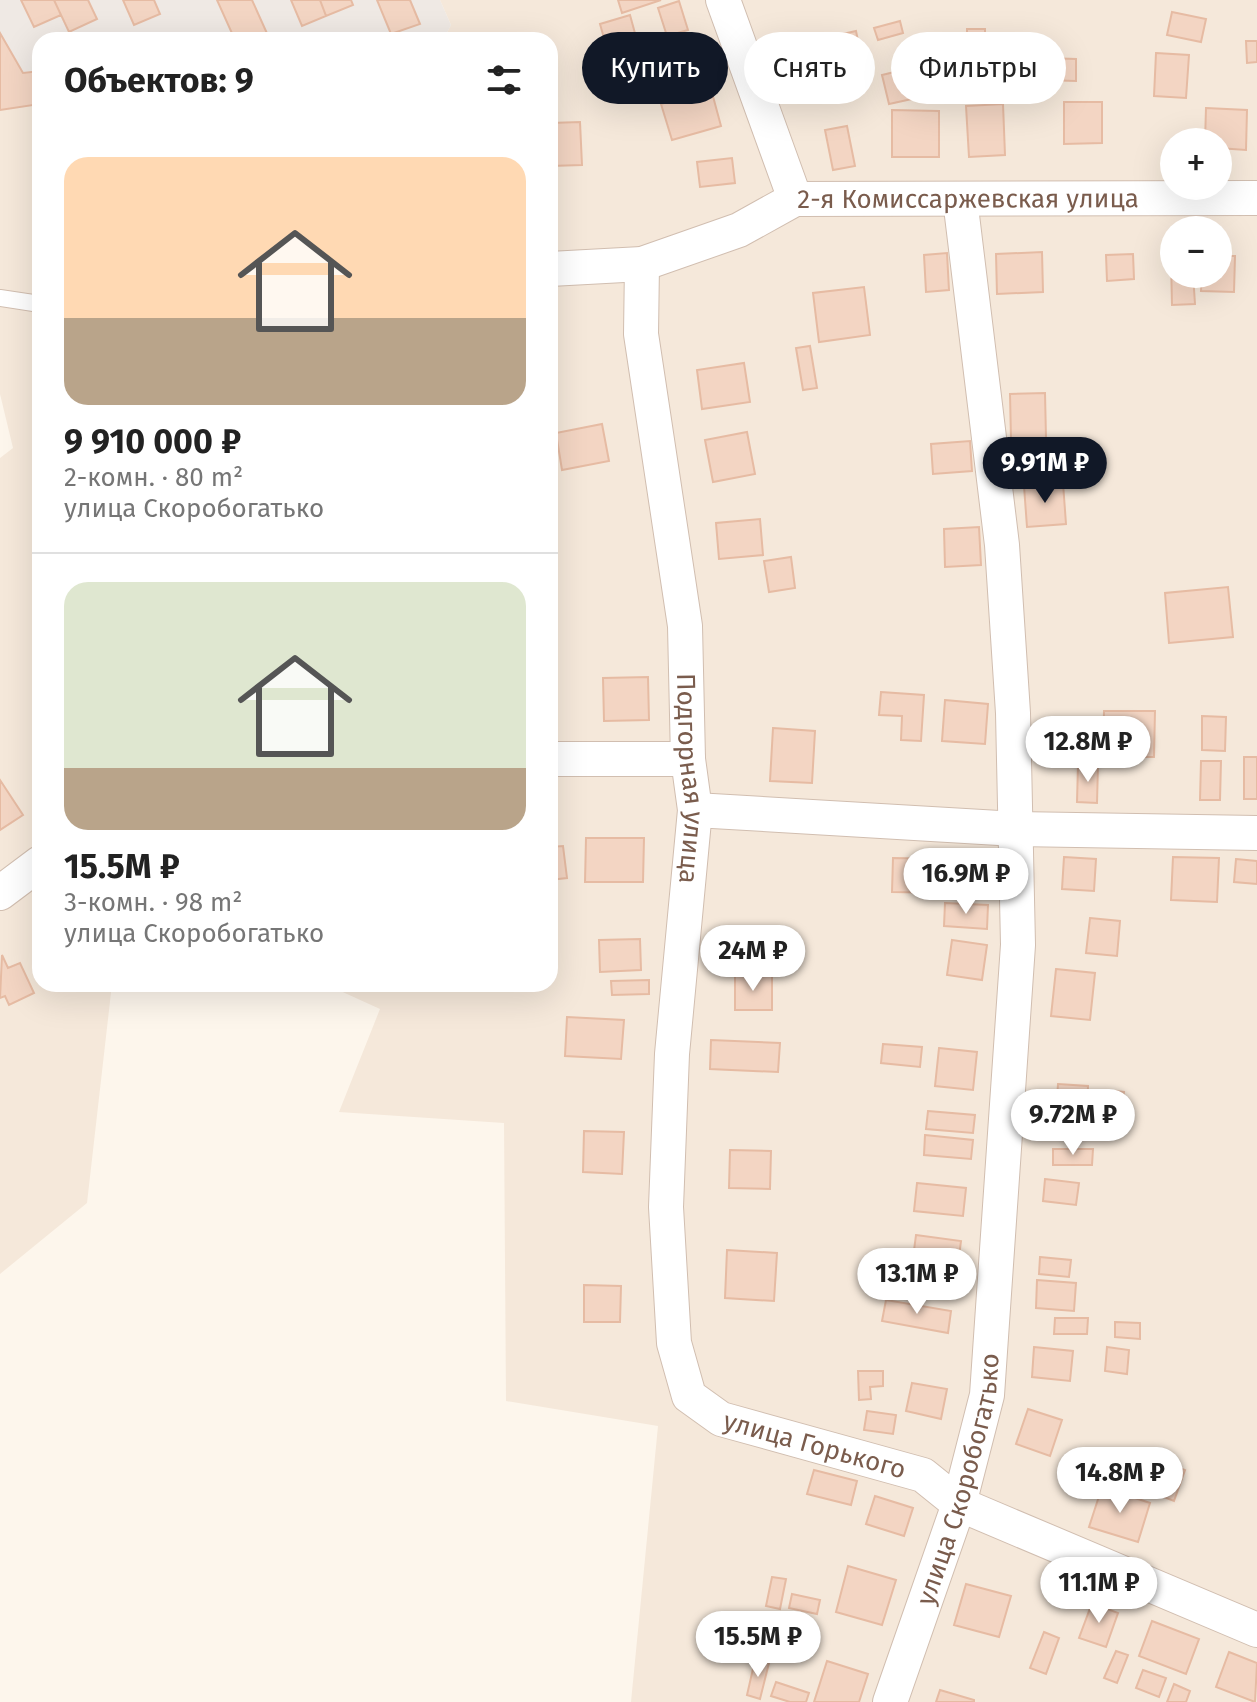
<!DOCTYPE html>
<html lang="ru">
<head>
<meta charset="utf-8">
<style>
  :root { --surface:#fff; --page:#f2f2f2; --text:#222; --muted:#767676; --line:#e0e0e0; --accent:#111827 }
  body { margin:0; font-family:"Fira Sans",sans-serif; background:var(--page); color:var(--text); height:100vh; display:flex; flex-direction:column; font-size:30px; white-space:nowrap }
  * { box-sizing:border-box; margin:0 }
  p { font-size:26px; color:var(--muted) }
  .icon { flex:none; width:44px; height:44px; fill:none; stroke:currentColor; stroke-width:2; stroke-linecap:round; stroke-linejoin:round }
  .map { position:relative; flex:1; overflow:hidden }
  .sheet { position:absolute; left:32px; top:32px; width:526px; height:960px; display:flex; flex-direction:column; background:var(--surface); border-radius:24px; box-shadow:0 8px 32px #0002 }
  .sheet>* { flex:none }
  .top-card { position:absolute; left:582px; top:32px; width:554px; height:72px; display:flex; gap:16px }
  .controls { position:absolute; left:1160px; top:128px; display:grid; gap:16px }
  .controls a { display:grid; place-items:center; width:72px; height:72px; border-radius:50%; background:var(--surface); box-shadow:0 8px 32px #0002; font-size:40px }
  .price { position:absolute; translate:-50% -68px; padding:0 18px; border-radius:28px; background:#fff; color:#222; font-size:26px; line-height:52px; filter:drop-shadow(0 2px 4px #0008) }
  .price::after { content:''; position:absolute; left:50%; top:48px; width:24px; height:18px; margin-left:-12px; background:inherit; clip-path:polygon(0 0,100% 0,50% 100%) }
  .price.selected { background:var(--accent); color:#fff }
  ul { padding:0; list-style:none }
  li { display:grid; align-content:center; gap:16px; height:424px; padding:0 32px }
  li+li { border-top:2px solid var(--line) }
  li span { display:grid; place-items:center; height:248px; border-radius:24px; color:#555 }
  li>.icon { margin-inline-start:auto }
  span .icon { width:144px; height:144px; fill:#fffc; stroke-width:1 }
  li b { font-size:34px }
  h2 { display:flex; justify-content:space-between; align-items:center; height:96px; padding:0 32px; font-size:34px }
  .chip { padding:0 28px; border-radius:36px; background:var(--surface); box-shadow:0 8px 32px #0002; font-size:28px; line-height:72px }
  .chip.selected { background:var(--accent); color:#fff }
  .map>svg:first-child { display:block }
  .residential { fill:#f5e8da; fill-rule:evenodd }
  .industrial { fill:#efe9e4 }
  .building { fill:#f3d5c3; stroke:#e6bba3; stroke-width:2 }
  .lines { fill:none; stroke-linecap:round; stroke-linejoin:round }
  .service-casing { stroke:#d1beb0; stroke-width:18 }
  .minor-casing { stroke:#d1beb0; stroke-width:36 }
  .service { stroke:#fff; stroke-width:16 }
  .minor { stroke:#fff; stroke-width:34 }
  .labels { text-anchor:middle; stroke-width:6; stroke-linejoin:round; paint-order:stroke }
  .street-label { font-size:26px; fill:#7a5c4d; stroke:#fffaf3 }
</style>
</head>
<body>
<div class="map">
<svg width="1257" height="1702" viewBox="0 0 1257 1702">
  <rect width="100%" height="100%" fill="#fdf6ec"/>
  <path class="residential" d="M440,0H1257V1702H631L658,1426L506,1401L504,1123L339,1112L380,1009L325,984H550V40H443L451,25ZM1174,142H1218V186H1174ZM1174,230H1218V274H1174Z
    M40,104V984H112L87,1203L0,1274V458L13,448L0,394V109Z"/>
  <path class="industrial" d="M0,0H440L451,25L443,40H40V104L0,109Z"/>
  <path class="building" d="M21,0H54L61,15L34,27Z
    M54,0H88L97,19L69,32Z
    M123,0H154L160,14L134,25Z
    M217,0H252L270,40H235Z
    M291,0H320L326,16L302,26Z
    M320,0H351L353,5L326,16Z
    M377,0H410L420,24L391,34Z
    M618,0H661L622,13Z
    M679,1L688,30L667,36L658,8Z
    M1172,12L1206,19L1201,42L1167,35Z
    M630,15L639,48L609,56L600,24Z
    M900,21L903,33L878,40L874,28Z
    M967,29H985V80H967Z
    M856,31L863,65L845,69L838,35Z
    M0,33L23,73L40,71V104L0,110Z
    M1246,41H1257V62L1247,63Z
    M1156,53L1189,55L1186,98L1154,96Z
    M953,57L955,100H941L940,58Z
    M1045,58L1076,59V81L1043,80Z
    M915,67L921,97L889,104L882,75Z
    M704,71L707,83L666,95L662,83Z
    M711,89L721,126L672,140L661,104Z
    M1064,102H1102V143L1064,144Z
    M1003,104L1005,155L969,157L966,106Z
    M1206,108L1247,110L1246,150L1218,148V142H1205Z
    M892,110L939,111V157H892Z
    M580,122L582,165L550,166V123Z
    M847,126L855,166L833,170L825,130Z
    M732,158L735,183L700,187L697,162Z
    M1042,252L1043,292L997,294L996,254Z
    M947,253L949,290L926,292L924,255Z
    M1133,254L1134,279L1107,281L1106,255Z
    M1218,256H1235L1234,292L1201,291L1202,274H1218Z
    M1171,260H1174V274H1193L1195,304L1172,305Z
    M864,287L870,335L819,342L813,293Z
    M810,346L817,388L803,390L796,348Z
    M744,363L750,402L702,409L697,370Z
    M1045,393L1046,438L1011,439L1010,394Z
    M602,424L609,461L562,470L556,433Z
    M747,432L755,474L713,482L705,440Z
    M970,441L972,471L933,474L931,444Z
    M1063,483L1066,524L1027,527L1024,486Z
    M760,519L763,555L719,559L716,523Z
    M979,527L981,565L945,567L944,529Z
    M791,557L795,588L769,592L764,561Z
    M1228,587L1233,637L1169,643L1165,593Z
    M550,634H554L556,664H550Z
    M648,677L649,720L604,721L603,678Z
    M881,692L924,695L921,741L901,740L902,716L879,715Z
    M945,700L988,704L985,744L942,741Z
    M1104,711H1155L1154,757H1103Z
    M1202,716L1226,717L1225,751L1202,750Z
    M773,728L815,731L812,783L770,781Z
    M1244,757H1257V799H1244Z
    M1201,761H1221L1220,800H1200Z
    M1078,765H1098L1097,803L1077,802Z
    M0,780L23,815L0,830Z
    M586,838H644L643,882H585Z
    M563,846L567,878L550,880V847Z
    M1064,857L1096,859L1094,891L1062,889Z
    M1173,857L1219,858L1217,902L1171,900Z
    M893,858L946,859V893L892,892Z
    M1236,859L1257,861V884L1234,882Z
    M945,903L988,905L987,929L944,926Z
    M1090,918L1120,921L1117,956L1086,953Z
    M640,939L641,970L600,972L599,940Z
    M952,940L987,945L982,980L947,975Z
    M2,955L8,968L20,963L34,993L9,1005L5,996L0,998Z
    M1056,969L1095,973L1090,1020L1051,1016Z
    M735,975L772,976V1010H735Z
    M649,980V994L612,995L611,981Z
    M567,1017L624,1020L621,1059L565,1056Z
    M711,1040L780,1043L778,1072L710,1069Z
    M883,1044L922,1047L920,1067L881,1063Z
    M939,1048L977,1052L973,1090L935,1086Z
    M1058,1084L1088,1086L1087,1115L1056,1113Z
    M1114,1091L1124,1092L1120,1119L1109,1117Z
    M928,1111L975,1115L973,1133L926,1129Z
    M584,1131L624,1132L622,1174L583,1172Z
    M925,1135L973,1140L971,1159L924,1155Z
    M1053,1149H1093L1092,1165H1053Z
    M730,1150L771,1151L770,1189L729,1188Z
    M1045,1179L1079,1183L1076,1205L1043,1201Z
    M917,1183L966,1188L963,1216L914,1211Z
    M916,1235L961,1241L956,1279L911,1273Z
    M727,1250L777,1253L774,1301L725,1298Z
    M1040,1257L1071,1260L1069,1277L1039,1274Z
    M1037,1280L1076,1283L1074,1311L1036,1308Z
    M584,1285L621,1286L620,1322H584Z
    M886,1300L951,1311L948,1333L882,1321Z
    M1055,1318H1088L1087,1334H1054Z
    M1115,1322L1140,1323V1339L1115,1337Z
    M1034,1347L1073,1351L1070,1381L1032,1377Z
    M1107,1347L1129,1350L1127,1374L1105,1371Z
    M858,1371H883V1386L870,1387L871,1399L859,1400Z
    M912,1383L947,1389L941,1419L906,1411Z
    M1028,1409L1062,1420L1050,1456L1016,1444Z
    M867,1411L896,1415L893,1434L864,1430Z
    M1159,1460L1185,1470L1174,1501L1148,1491Z
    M814,1470L857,1481L851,1505L807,1494Z
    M1102,1487L1150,1503L1138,1542L1089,1527Z
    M875,1496L913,1508L904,1536L866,1524Z
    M848,1566L896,1580L882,1625L836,1612Z
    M772,1577L786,1579L780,1609L766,1606Z
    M966,1584L1011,1596L999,1637L954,1625Z
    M792,1594L820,1600L817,1614L789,1608Z
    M1092,1603L1118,1613L1106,1647L1079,1638Z
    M1152,1621L1199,1639L1186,1674L1139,1656Z
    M1044,1632L1059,1638L1046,1674L1030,1668Z
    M1116,1651L1128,1655L1117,1683L1104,1678Z
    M1229,1652L1257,1663L1255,1702L1216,1687Z
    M755,1660L769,1663L760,1699L747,1695Z
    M827,1661L868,1674L859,1702H814Z
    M1143,1670L1166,1678L1159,1697L1136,1688Z
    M776,1682L809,1693L806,1702H790L771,1696Z
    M1174,1684L1190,1691L1186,1702H1167Z
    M940,1690L974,1700V1702H936Z"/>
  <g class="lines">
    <g class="service-casing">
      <path id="service" d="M0,298L40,304"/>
    </g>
    <g class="minor-casing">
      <g id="minor">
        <path d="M723,0L795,199"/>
        <path id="s1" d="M642,264L641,334L685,626L688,759L695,810L672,1054L666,1207L674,1343L689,1396L721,1419L923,1475L959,1504L1257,1630"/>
        <path id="s2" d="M550,269L642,264L739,230L795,199L1257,198"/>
        <path d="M550,759H688"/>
        <path d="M695,810L1016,829L1257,833"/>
        <path d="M0,893L40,863"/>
        <path id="s3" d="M890,1702L959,1504L987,1395L1018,945L1013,713L1002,545L960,199"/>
      </g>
    </g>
    <use href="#service" class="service"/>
    <use href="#minor" class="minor"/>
  </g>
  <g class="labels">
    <g class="street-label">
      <text dy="9" stroke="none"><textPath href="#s2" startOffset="432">2-я Комиссаржевская улица</textPath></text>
      <text dy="9" stroke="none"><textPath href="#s1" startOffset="518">Подгорная улица</textPath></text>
      <text dy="9" stroke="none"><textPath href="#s1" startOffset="1276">улица Горького</textPath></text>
      <text dy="9" stroke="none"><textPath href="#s3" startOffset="234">улица Скоробогатько</textPath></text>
    </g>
  </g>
</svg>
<div class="controls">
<a>+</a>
<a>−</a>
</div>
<b class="price selected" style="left:1045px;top:505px">9.91M ₽</b>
<b class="price" style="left:1088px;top:784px">12.8M ₽</b>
<b class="price" style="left:966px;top:916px">16.9M ₽</b>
<b class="price" style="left:753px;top:993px">24M ₽</b>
<b class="price" style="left:1073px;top:1157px">9.72M ₽</b>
<b class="price" style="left:917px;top:1316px">13.1M ₽</b>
<b class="price" style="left:1120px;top:1515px">14.8M ₽</b>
<b class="price" style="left:1099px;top:1625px">11.1M ₽</b>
<b class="price" style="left:758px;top:1679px">15.5M ₽</b>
<div class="top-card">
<a class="chip selected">Купить</a>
<a class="chip">Снять</a>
<a class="chip">Фильтры</a>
</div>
<section class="sheet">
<h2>Объектов: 9<svg class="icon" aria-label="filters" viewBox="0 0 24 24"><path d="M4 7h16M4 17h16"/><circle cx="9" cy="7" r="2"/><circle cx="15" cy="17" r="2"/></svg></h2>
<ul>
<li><span style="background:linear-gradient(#ffd9b3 65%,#b9a48a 0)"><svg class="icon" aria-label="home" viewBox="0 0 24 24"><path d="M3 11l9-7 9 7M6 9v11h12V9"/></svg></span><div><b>9 910 000 ₽</b><p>2-комн. · 80 m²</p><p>улица Скоробогатько</p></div></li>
<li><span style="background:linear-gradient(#dfe7d0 75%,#b9a48a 0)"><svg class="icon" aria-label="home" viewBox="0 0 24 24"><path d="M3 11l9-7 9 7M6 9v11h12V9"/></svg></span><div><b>15.5M ₽</b><p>3-комн. · 98 m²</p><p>улица Скоробогатько</p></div></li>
</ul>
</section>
</div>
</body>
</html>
